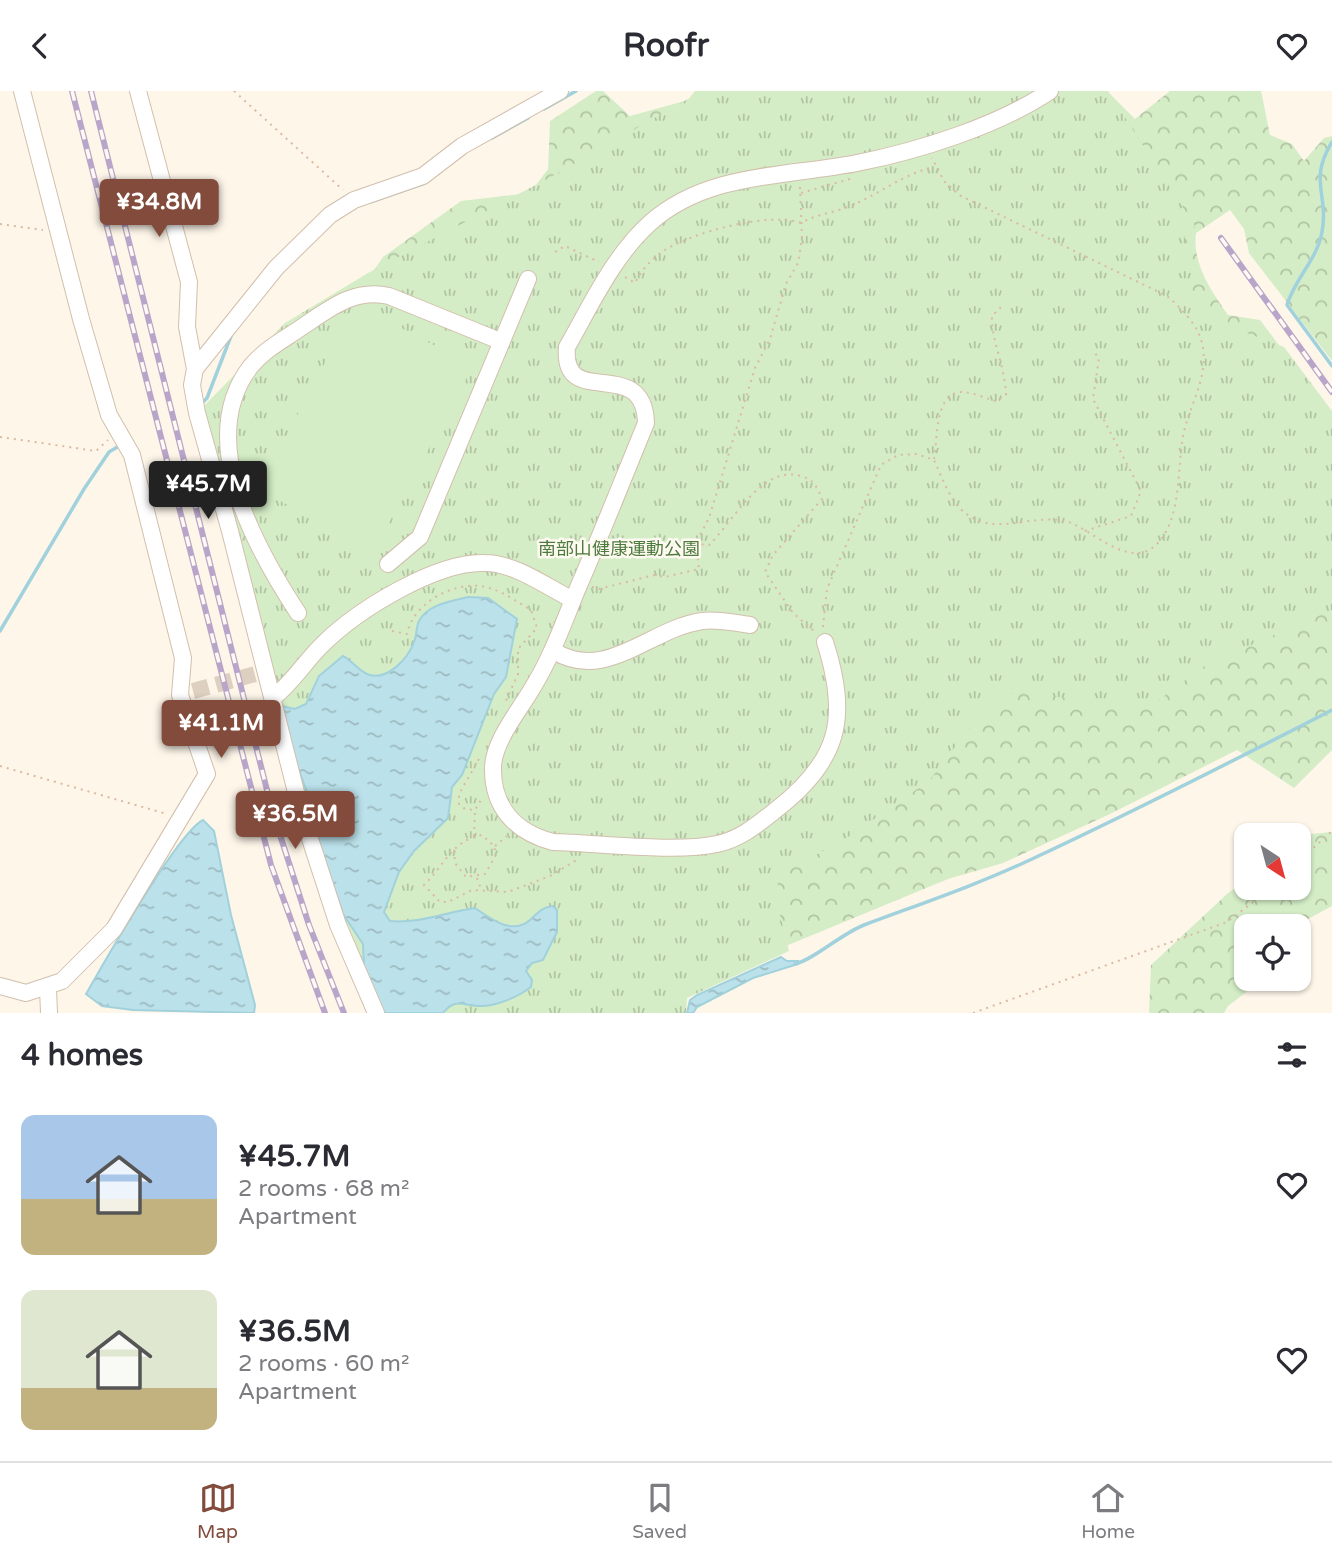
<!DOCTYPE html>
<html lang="en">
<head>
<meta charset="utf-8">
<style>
  :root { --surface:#fff; --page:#f7f7f7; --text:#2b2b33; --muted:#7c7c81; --line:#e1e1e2; --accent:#834b3c }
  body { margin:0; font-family:"Varela Round","Noto Sans JP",sans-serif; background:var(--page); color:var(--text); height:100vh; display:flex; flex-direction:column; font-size:26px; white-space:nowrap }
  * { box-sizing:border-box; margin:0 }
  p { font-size:23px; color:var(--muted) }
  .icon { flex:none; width:38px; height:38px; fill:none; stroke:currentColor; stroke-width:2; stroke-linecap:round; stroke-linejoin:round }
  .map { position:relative; height:922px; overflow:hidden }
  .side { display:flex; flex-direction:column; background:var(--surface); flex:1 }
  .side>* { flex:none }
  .needle { width:46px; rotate:144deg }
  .controls { position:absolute; left:1234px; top:732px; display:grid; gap:14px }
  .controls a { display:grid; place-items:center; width:77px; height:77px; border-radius:14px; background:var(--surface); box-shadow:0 2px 5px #0004; font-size:35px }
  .price { position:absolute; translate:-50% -60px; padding:0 16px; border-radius:7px; background:var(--accent); color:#fff; font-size:23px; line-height:46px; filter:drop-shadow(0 2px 4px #0008) }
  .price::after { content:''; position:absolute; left:50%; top:42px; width:21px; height:16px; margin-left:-10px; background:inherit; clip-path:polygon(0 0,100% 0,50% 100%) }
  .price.active { background:#222; color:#fff }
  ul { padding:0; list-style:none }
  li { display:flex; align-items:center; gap:21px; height:175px; padding:0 21px }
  li span { display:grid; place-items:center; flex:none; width:196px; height:140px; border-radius:14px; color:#555 }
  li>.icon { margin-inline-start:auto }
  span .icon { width:84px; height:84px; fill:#fffc; stroke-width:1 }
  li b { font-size:30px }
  h2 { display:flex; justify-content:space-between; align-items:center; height:84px; padding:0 21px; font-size:30px }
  header { display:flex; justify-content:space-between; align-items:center; height:91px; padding:0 21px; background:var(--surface); font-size:32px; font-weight:800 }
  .tabs { display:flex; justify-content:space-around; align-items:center; height:98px; border-top:2px solid var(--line); background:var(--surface); font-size:19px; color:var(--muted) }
  .tabs a { display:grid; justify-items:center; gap:4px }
  .tabs .active { color:var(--accent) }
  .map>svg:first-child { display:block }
  .forest { fill:url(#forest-crowns) }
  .park { fill:url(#park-tufts) }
  .garden { fill:#d4edc6 }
  .water { fill:url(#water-ripples); stroke:#a1d1dc; stroke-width:2 }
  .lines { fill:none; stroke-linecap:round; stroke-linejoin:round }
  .stream { stroke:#a1d1dc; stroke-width:3.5 }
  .minor-tunnel { stroke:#ddd0c1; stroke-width:16; stroke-dasharray:16 8; stroke-linecap:butt }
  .minor-casing { stroke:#d2bfad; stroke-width:18 }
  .path { stroke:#dbbaa1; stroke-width:2; stroke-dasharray:2 5; stroke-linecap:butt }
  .minor { stroke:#fff; stroke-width:16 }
  .rail-casing { stroke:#baa5ca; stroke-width:6 }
  .rail { stroke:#fffaf1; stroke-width:3.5; stroke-dasharray:10; stroke-linecap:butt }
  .labels { text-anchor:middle; stroke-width:5; stroke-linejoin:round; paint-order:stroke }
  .park-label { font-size:18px; fill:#4e7b3e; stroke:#fffaf1 }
</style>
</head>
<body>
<header><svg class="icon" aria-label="back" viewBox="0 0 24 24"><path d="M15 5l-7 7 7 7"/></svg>Roofr<svg class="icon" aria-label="heart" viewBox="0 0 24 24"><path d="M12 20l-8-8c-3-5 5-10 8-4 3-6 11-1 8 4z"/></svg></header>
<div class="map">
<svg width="1332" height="922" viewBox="0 0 1332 922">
  <defs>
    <pattern id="forest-crowns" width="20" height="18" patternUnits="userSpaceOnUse" patternTransform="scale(1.75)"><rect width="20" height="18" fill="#d4edc6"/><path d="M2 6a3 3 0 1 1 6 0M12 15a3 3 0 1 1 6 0" fill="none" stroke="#b1c3a3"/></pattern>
    <pattern id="park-tufts" width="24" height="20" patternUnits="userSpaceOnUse" patternTransform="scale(1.75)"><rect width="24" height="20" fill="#d4edc6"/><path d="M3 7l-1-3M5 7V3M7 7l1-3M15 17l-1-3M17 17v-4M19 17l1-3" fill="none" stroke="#b1c3a3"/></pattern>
    <pattern id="water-ripples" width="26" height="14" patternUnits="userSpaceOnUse" patternTransform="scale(1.75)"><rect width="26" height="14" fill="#bbe1ea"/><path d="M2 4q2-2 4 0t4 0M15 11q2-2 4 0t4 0" fill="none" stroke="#9dbac0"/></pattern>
  </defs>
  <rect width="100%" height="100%" fill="#fef6e9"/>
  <path class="forest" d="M596,0H603L630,25L688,9L695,0H965L366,191L383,166L461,110L530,102L548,78L550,30Z
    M1107,0L1135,28L1170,0H1261L1270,44L1292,53L1304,70L1324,47L1332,45V270L1249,162L1244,138L1230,119L1196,142C1192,172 1211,200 1228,224L1260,229L1332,325V659L1294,697L1237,659L1108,724L1003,772L948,788L781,857L570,762Z
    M1332,741V815L1295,835H1246V887H1265L1228,915L1224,922H1149L1151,874L1228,802L1246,789V796H1298L1299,752L1311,743Z"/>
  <path class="park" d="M702,0H1108L1195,135L1184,146L1197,179L1191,202L1207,227L1284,256L1332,320V519L1207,573L1152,614L1096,612L1017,599L984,618L929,690L848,746L778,785L777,812L789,860L687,907L686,922H376L338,834L197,322L285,232L368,182L549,87Z"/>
  <path class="garden" d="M356,213L473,275L374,460L258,398Z"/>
  <path class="water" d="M468,506L488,507L517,528L506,586L494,603L462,684L452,696L448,727L414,760L399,781L384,821L390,830C419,833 446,821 475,817C490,827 512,845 530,829C538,822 542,816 553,815L557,819V841L543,869L532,872L526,880L532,889L531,896C518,906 495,916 478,915C461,914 455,907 443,922H383L364,875L363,853L343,823L310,726V709L294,666L282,615L295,618L306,613L319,585L343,565C353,570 360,582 370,584C389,589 408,567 414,551C417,544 416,535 419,530C428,513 452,510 468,506Z
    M203,729L214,740L231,824L255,914L254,922L133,919L102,915L86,903C105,870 177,742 203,729Z
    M781,866L787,870H798V873L753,887L697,916L693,922H687L690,909L697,904Z"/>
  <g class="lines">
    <path class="stream" d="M544,18L576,0
      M492,47L528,27
      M1332,51C1308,90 1329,103 1322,141C1317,169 1295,187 1287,214L1332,275
      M370,111L425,92
      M203,311L207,307L231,245
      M0,540L84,398L109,361L119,355
      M795,873C813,869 841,843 864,834C920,813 977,794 1032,768C1133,721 1233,670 1332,619"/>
    <path class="minor-tunnel" d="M193,600L259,582"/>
    <g class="minor-casing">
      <path id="minor" d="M138,0L189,191L187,236L195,278L192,294L197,322L230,440L300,717L338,834L376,922
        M195,278L276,177L330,124L354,109L423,85L462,55L560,0
        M388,473L420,446L528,188
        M298,522C256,458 194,348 251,275C265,258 285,248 302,236C330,217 355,197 389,205L500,250
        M825,551C849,626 840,669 777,718C758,733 741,748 717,753C675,762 598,752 553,751C515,741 492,716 493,676C494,649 520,619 533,596C552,565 563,533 577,499C601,444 623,388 646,332C644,262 561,321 567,256C591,214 614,164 650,132C707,81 786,86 857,72C918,60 998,35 1050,0
        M554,560C606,592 649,538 702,530C718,528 735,532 750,534
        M273,607C295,589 305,570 324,552C358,519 436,470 485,472C515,472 547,496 573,509
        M0,895L26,902L62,890L114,838L207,683L180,604L183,567L132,364L109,324L81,228L22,0
        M48,897L49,922"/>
    </g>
    <path class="path" d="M234,0L343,99
      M800,96L802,147L798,172L786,193L770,248L755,277L709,427L698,448L700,453L709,454C733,431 762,373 801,385C813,388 818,397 822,408L773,464L765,481L793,522L814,540
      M801,102L850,88
      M0,133L43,139
      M555,161L565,155L599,171
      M625,186L635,192C641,180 649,171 659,163C687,142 770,120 801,132C817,123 832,122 848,116C878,104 903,83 934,76
      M0,346L96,360L108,349
      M934,368C938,349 934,301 962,301C972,301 985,307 995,310L1006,304C1005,275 991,249 992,225L1004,213
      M1085,440L1131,425L1141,400L1093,308L1099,267L1092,259
      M592,496L599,498L654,484L665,486L699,478L697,462L700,454
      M823,536L827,498L881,374L898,364L917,363L934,369C943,388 951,415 971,426C1000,443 1033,423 1065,430C1091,436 1129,481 1157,453C1182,427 1177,378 1183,345C1189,314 1210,285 1202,252C1198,234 1181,217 1167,205L959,104L944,90L932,67
      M392,540L407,543C413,513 450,492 480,495C498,497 516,510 531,519L537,537L518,558V583L505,612
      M479,668L459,703V713L465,718L475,719L482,707
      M0,675L167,723
      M474,745L475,719
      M495,755L507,745
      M454,759L455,772L466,786L485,783L496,764L494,755L482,744C451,750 445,774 424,794L440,811H448L472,799L508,801L550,785L580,767
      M1298,771L1332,740
      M477,787L481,798
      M973,922L1227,831L1273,796"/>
    <use href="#minor" class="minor"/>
    <g class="rail-casing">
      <path id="rail" d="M72,0L271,774L325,922
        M91,0L272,719L309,834L344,922
        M1221,147L1332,301"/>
    </g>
    <use href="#rail" class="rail"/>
  </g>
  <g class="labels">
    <g class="park-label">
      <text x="619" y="464">南部山健康運動公園</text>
    </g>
  </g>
</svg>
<div class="controls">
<a><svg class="needle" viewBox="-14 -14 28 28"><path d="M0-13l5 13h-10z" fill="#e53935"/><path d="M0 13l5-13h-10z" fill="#7c7c81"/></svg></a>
<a><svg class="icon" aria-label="locate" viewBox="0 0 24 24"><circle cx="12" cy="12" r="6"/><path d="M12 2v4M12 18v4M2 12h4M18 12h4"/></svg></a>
</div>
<b class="price" style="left:159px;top:148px">¥34.8M</b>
<b class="price active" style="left:208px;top:430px">¥45.7M</b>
<b class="price" style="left:221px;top:669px">¥41.1M</b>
<b class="price" style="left:295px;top:760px">¥36.5M</b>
</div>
<section class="side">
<h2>4 homes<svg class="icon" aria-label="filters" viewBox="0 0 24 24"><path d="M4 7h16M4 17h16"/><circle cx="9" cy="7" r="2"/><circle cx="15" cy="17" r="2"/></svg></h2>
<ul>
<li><span style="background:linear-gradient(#a9c7e8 60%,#c2b280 0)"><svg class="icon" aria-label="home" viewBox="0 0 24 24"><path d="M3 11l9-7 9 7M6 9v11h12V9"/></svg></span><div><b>¥45.7M</b><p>2 rooms · 68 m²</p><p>Apartment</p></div><svg class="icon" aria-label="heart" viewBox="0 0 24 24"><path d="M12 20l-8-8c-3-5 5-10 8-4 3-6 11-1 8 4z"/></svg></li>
<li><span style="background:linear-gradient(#dfe7d0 70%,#c2b280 0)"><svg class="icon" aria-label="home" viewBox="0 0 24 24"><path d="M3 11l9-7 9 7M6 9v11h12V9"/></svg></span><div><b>¥36.5M</b><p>2 rooms · 60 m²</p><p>Apartment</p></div><svg class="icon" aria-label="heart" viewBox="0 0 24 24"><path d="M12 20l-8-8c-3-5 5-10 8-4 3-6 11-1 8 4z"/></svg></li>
</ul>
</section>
<nav class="tabs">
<a class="active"><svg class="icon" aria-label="map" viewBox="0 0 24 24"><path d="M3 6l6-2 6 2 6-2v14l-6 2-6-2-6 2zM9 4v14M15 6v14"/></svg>Map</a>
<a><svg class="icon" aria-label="saved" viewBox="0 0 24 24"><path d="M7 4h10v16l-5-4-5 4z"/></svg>Saved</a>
<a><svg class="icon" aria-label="home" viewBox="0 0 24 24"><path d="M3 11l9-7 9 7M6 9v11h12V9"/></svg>Home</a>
</nav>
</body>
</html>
